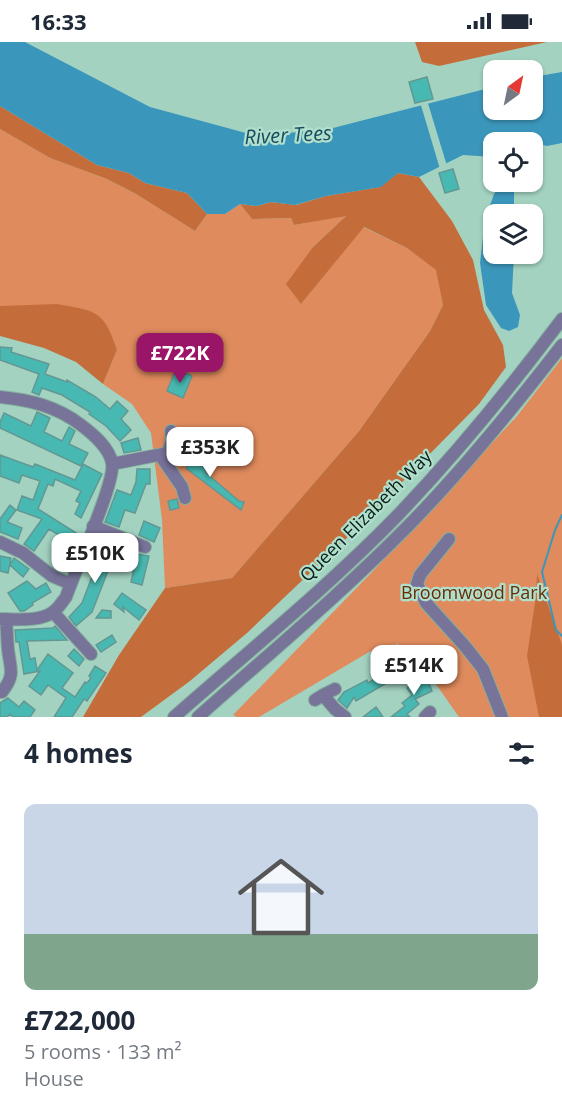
<!DOCTYPE html>
<html lang="en">
<head>
<meta charset="utf-8">
<style>
  :root { --surface:#fff; --page:#f2f2f3; --text:#1f2937; --muted:#747a83; --line:#e0e1e3; --accent:#9a1468 }
  body { margin:0; font-family:"Open Sans",sans-serif; background:var(--page); color:var(--text); height:100vh; display:flex; flex-direction:column; font-size:22px; white-space:nowrap }
  * { box-sizing:border-box; margin:0 }
  p { font-size:20px; color:var(--muted) }
  .icon { flex:none; width:33px; height:33px; fill:none; stroke:currentColor; stroke-width:2; stroke-linecap:round; stroke-linejoin:round }
  .map { position:relative; height:675px; overflow:hidden }
  .drawer { display:flex; flex-direction:column; background:var(--surface); flex:1 }
  .drawer>* { flex:none }
  .needle { width:39px; rotate:33deg }
  .tools { position:absolute; left:483px; top:18px; display:grid; gap:12px }
  .tools a { display:grid; place-items:center; width:60px; height:60px; border-radius:12px; background:var(--surface); box-shadow:0 2px 4px #0004; font-size:30px }
  .price { position:absolute; translate:-50% -51px; padding:0 14px; border-radius:12px; background:#fff; color:#222; font-size:20px; line-height:39px; filter:drop-shadow(0 2px 3px #0008) }
  .price::after { content:''; position:absolute; left:50%; top:36px; width:18px; height:14px; margin-left:-9px; background:inherit; clip-path:polygon(0 0,100% 0,50% 100%) }
  .price.on { background:var(--accent); color:#fff }
  ul { padding:0; list-style:none }
  li { display:grid; align-content:center; gap:12px; height:318px; padding:0 24px }
  li+li { border-top:2px solid var(--line) }
  li span { display:grid; place-items:center; height:186px; border-radius:12px; color:#555 }
  li>.icon { margin-inline-start:auto }
  span .icon { width:108px; height:108px; fill:#fffc; stroke-width:1 }
  li b { font-size:26px }
  h2 { display:flex; justify-content:space-between; align-items:center; height:72px; padding:0 24px; font-size:26px }
  .status { display:flex; justify-content:space-between; align-items:center; height:42px; padding:0 30px; background:var(--surface); direction:ltr }
  .status svg { height:16px; fill:currentColor }
  .map>svg:first-child { display:block }
  .green { fill:#df8b5d }
  .forest { fill:#c46d3b }
  .water { fill:#3b96bc }
  .pier { fill:#a3d3c0 }
  .lines { fill:none; stroke-linecap:round; stroke-linejoin:round }
  .stream { stroke:#3b96bc; stroke-width:2 }
  .building { fill:#48b9b2; stroke:#639793; stroke-width:1.5 }
  .minor-casing { stroke:#85af9e; stroke-width:14 }
  .minor { stroke:#777399; stroke-width:12 }
  .labels { text-anchor:middle; stroke-width:4.5; stroke-linejoin:round; paint-order:stroke }
  .street-label { font-size:18px; fill:#0b1e18; stroke:#b0e0cd }
  .park-label { font-size:18px; fill:#662d05; stroke:#b0e0cd }
  .water-label { font-size:20px; font-style:italic; fill:#184b5f; stroke:#b0e0cd }
</style>
</head>
<body>
<div class="status"><b>16:33</b><svg viewBox="0 0 49 12"><path d="M0 12V9h3v3zM5 12V6h3v6zM10 12V3h3v9zM15 12V0h3v12zM26 1h20v11H26zM47 4h2v5h-2z"/></svg></div>
<div class="map">
<svg width="562" height="675" viewBox="0 0 562 675">
  <rect width="100%" height="100%" fill="#a3d3c0"/>
  <path class="green" d="M0,87L50,116L107,137L136,152L195,189L207,172H225L240,162L252,177L291,176L294,183L347,173L313,205L301,262L363,185L407,206L437,228L443,263L430,289L359,389L232,536L165,546L162,478L151,391L132,362L103,342L117,308L8,264H0Z
    M562,316V675H459L433,638L398,602L369,610L259,675H237L233,673L373,529L517,374Z"/>
  <path class="forest" d="M415,0H547L439,24L422,20Z
    M0,64L97,123L129,131L145,141L187,151L207,172L195,189L136,152L107,137L50,116L0,87Z
    M398,131L419,135L452,179L473,218L484,268L503,303L506,325L479,362L352,491L247,591L190,639L141,675H83L119,613L165,546L232,536L359,389L430,289L443,263L436,228L407,206L364,185L301,262L286,242L313,205L346,174L294,183L291,176L252,177L240,162L257,164L271,160L296,163L326,154L380,145Z
    M57,262C96,269 104,268 117,308L103,342L76,320L44,306L0,294V264Z
    M537,532L562,603V675H539L527,614L536,554Z"/>
  <path class="water" d="M0,0H25L150,65L257,94L329,87L493,45L494,68H532L533,35L562,30V101L547,104L532,100H494L493,115L463,113L419,135L398,131L381,145L326,154L295,163L271,160L257,164L240,162L225,172H207L187,151L145,141L129,131L97,123L0,64Z
    M501,143L508,144L514,149V172H494V212H514L512,251L520,273L518,285L509,289L501,286L486,263L480,221L485,178L494,152Z"/>
  <path class="pier" d="M427,58L447,124L440,127L420,60Z"/>
  <g class="lines">
    <path class="stream" d="M562,473L555,488L542,530L556,588L562,594"/>
  </g>
  <path class="building" d="M427,35L433,57L415,61L409,40Z
    M453,127L459,147L445,151L439,131Z
    M0,305L12,306L11,310L49,322L45,332L67,340V338L96,355L110,367L117,359L128,369L121,377L131,388L120,399L106,384L89,372L90,370L62,353L42,346L39,353L32,350L39,332L0,318Z
    M176,327L192,334L183,356L167,349Z
    M37,370L50,376L44,390L62,399L69,385L75,389L69,402L88,411L81,424L0,386V380L4,371L31,384Z
    M138,396L141,408L124,411L121,401Z
    M197,410L212,420L205,430L239,459L244,460L241,468L186,426Z
    M0,413L33,425L35,422L75,438L83,422L102,432L81,476L75,472L80,461L76,459L81,449L55,437L53,444L48,442L38,467L81,494L75,503L49,487L34,509L24,502L42,477L17,468L22,454L33,458L40,439L22,433L19,441L0,434Z
    M137,427H150V442H146L135,471L125,468L119,485L105,480L117,448L131,453L136,440Z
    M177,457L179,466L170,468L168,459Z
    M10,463L16,468L7,480L22,486L18,497L0,490V477Z
    M144,479L160,486L154,500L139,493Z
    M106,498L118,503L92,570L76,584L69,575L82,561Z
    M137,512L149,514L142,543L131,540Z
    M0,514L11,516L8,531L0,529Z
    M14,516L29,527L23,535L10,523Z
    M27,539L36,547L46,541L51,550L32,561L33,563L24,569H20L8,551Z
    M122,551L146,568L139,578L123,565L124,570L114,562Z
    M102,568L111,569V576H96Z
    M55,584L67,598L27,599L30,617L35,616L37,628L48,612L73,631L62,646L75,655L85,640L87,641L91,636L89,634L95,624L106,631L87,659L84,657L72,675H54L66,656L48,643L41,653L29,644L40,629L24,632L19,600H16L15,588L53,586Z
    M112,593L116,600L101,610L96,603Z
    M74,607L84,617L79,624L68,614Z
    M403,611V619H398L405,630L356,659L354,655L347,666L338,658L344,650L367,638L368,641L386,630L383,626L396,618V612Z
    M426,634L432,649L415,657L419,662L407,672L410,675H391L405,664L402,661L412,653L407,646L413,640Z
    M8,656L19,665L24,659L35,668L30,675H13L10,672L7,675H0V661Z
    M376,665L383,675H363Z"/>
  <g class="lines">
    <g class="minor-casing">
      <path id="minor" d="M0,355C30,358 56,364 81,383C93,392 109,405 112,421C116,440 74,531 66,555C62,560 58,567 53,570C40,580 15,577 0,577
        M160,413L182,445L185,456
        M112,422L168,411L172,398L171,389
        M93,484L145,505
        M449,497L420,533L417,542L426,561L464,603L483,627L502,675
        M0,500L23,511L52,534L71,542
        M53,570L91,612
        M2,650C16,632 10,627 8,607C7,597 7,587 6,577
        M323,653L335,647
        M315,658L323,653L335,667L345,675
        M174,675C249,609 328,545 398,473C457,411 511,345 562,277
        M198,675C269,612 342,551 408,484C464,427 514,365 562,303
        M425,675L430,670"/>
    </g>
    <use href="#minor" class="minor"/>
  </g>
  <g class="labels">
    <g class="street-label">
      <text transform="translate(366 474) rotate(-45)" y="6">Queen Elizabeth Way</text>
    </g>
    <g class="park-label">
      <text x="474" y="557">Broomwood Park</text>
    </g>
    <g class="water-label">
      <text transform="translate(288 93) rotate(-3)" y="7">River Tees</text>
    </g>
  </g>
</svg>
<div class="tools">
<a><svg class="needle" viewBox="-14 -14 28 28"><path d="M0-13l5 13h-10z" fill="#e53935"/><path d="M0 13l5-13h-10z" fill="#747a83"/></svg></a>
<a><svg class="icon" aria-label="locate" viewBox="0 0 24 24"><circle cx="12" cy="12" r="6"/><path d="M12 2v4M12 18v4M2 12h4M18 12h4"/></svg></a>
<a><svg class="icon" aria-label="layers" viewBox="0 0 24 24"><path d="M12 4l9 5-9 5-9-5zM3 14l9 5 9-5"/></svg></a>
</div>
<b class="price on" style="left:180px;top:342px">£722K</b>
<b class="price" style="left:210px;top:436px">£353K</b>
<b class="price" style="left:95px;top:542px">£510K</b>
<b class="price" style="left:414px;top:654px">£514K</b>
</div>
<section class="drawer">
<h2>4 homes<svg class="icon" aria-label="filters" viewBox="0 0 24 24"><path d="M4 7h16M4 17h16"/><circle cx="9" cy="7" r="2"/><circle cx="15" cy="17" r="2"/></svg></h2>
<ul>
<li><span style="background:linear-gradient(#c9d6e8 70%,#7fa58c 0)"><svg class="icon" aria-label="home" viewBox="0 0 24 24"><path d="M3 11l9-7 9 7M6 9v11h12V9"/></svg></span><div><b>£722,000</b><p>5 rooms · 133 m²</p><p>House</p></div></li>
</ul>
</section>
</body>
</html>
